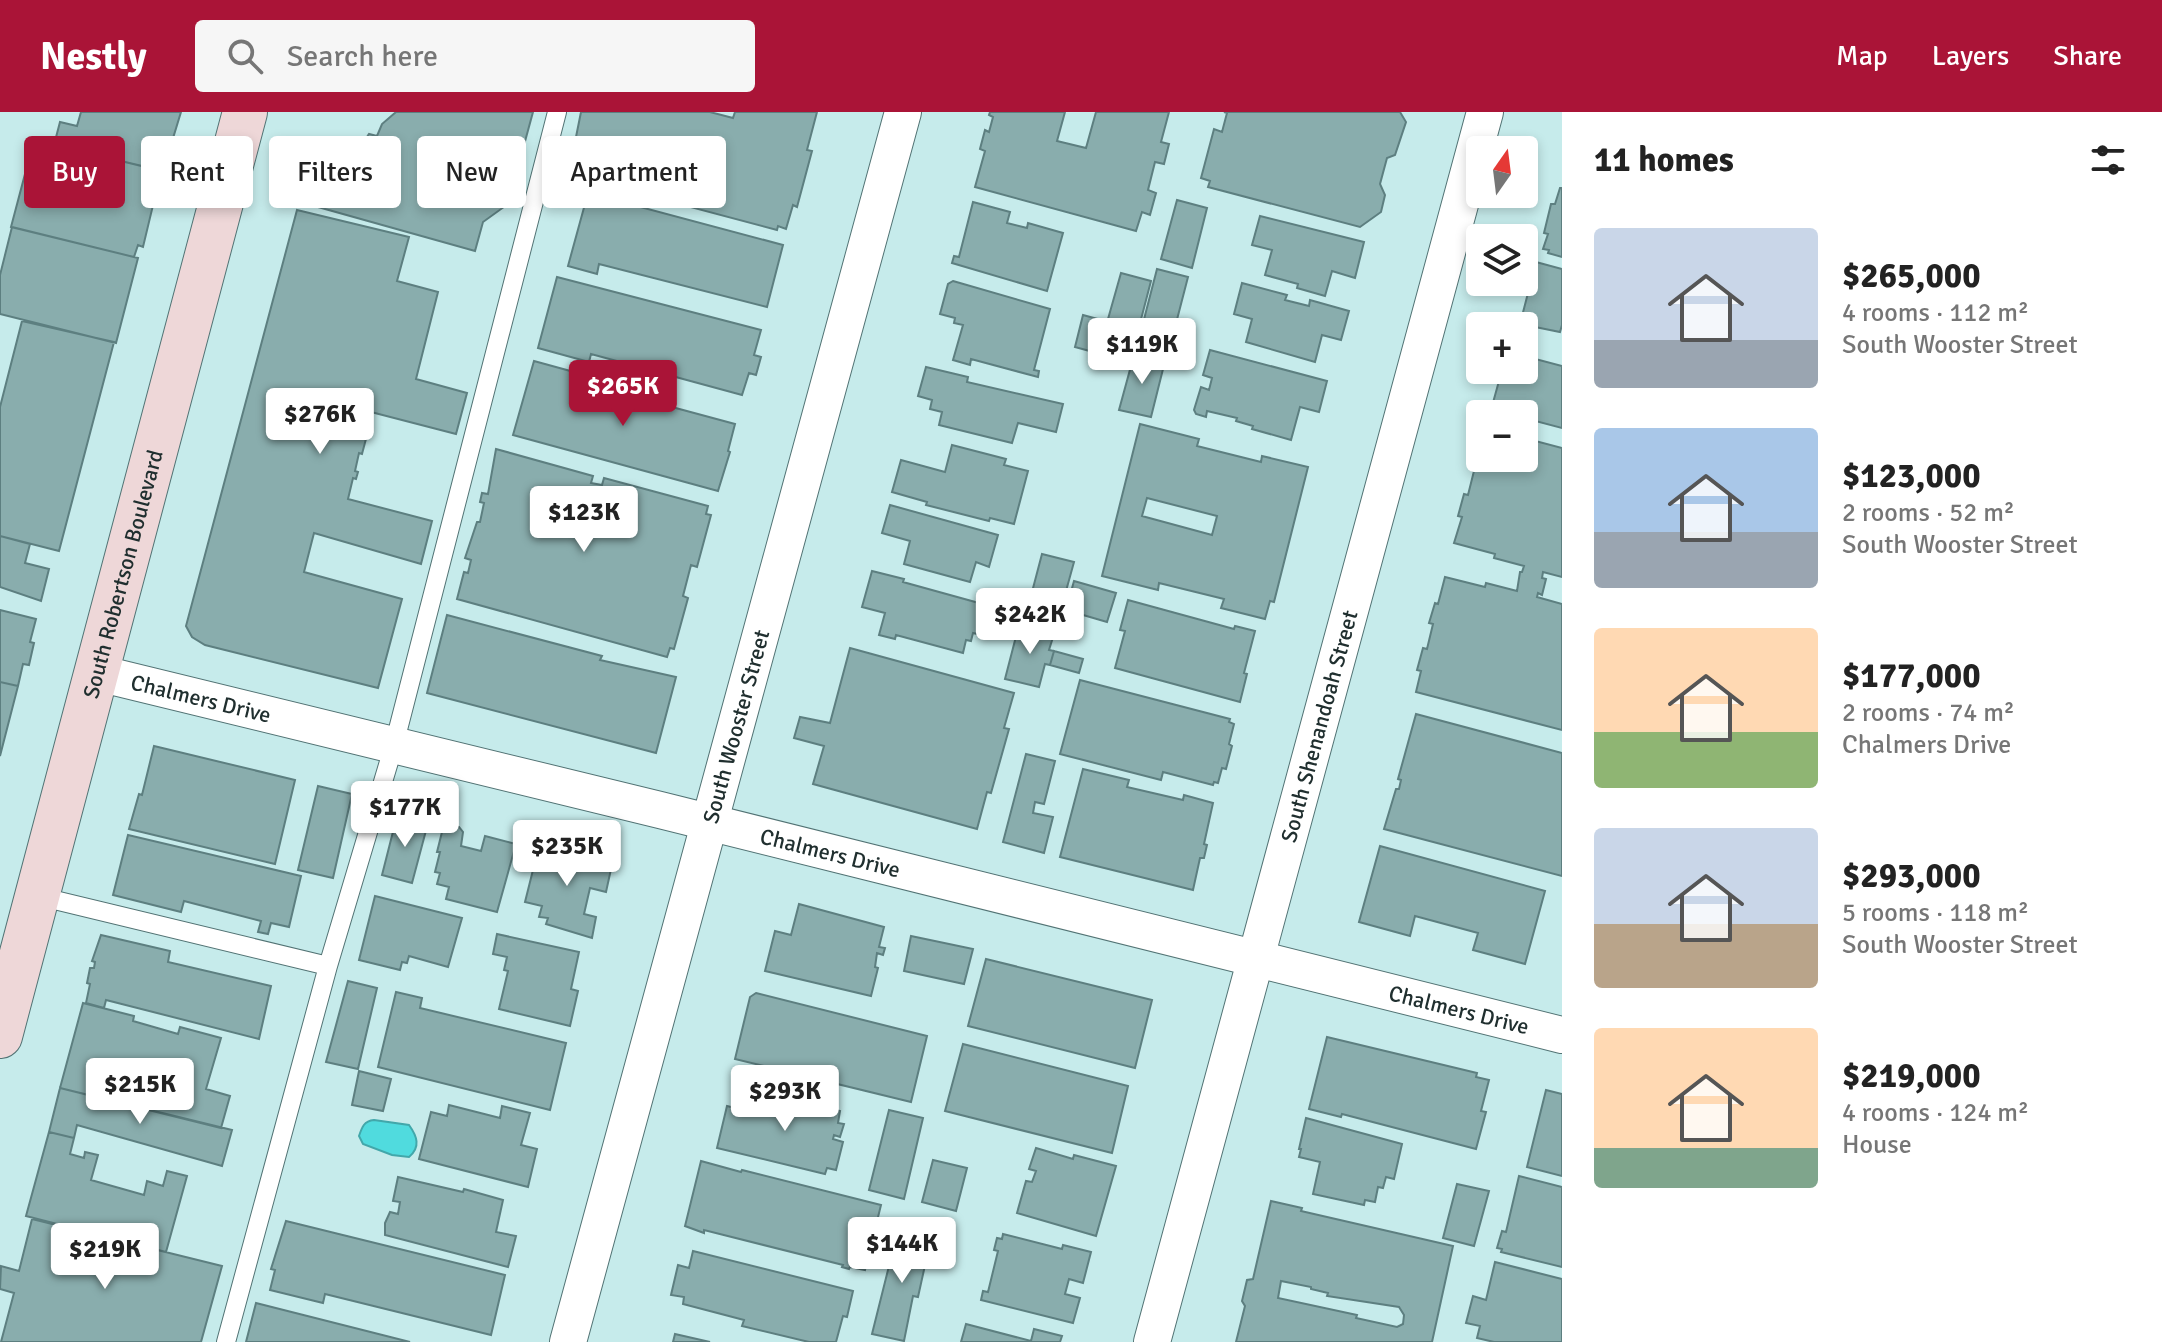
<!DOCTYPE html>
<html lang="en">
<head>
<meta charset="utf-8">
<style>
  :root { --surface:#fff; --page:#f6f6f6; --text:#222; --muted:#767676; --accent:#aa1437 }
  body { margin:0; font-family:Signika,sans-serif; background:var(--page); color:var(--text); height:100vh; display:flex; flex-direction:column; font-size:30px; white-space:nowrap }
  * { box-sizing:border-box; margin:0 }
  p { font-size:26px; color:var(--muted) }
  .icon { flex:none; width:44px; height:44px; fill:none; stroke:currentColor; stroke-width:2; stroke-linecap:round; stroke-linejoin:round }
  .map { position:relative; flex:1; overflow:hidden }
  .details { display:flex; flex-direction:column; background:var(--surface); width:600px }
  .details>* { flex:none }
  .banner { position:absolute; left:24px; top:24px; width:760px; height:72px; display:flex; gap:16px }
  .needle { width:52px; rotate:14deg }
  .fabs { position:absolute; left:1466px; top:24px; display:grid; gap:16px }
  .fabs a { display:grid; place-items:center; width:72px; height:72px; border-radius:8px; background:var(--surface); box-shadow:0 4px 12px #0003; font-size:40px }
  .price { position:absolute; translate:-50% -68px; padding:0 18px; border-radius:8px; background:#fff; color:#222; font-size:26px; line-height:52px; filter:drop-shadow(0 2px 4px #0008) }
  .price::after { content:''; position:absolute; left:50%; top:48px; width:24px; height:18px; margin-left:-12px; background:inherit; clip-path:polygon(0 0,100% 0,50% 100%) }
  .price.on { background:var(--accent); color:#fff }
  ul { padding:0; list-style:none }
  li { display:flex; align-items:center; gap:24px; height:200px; padding:0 32px }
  li span { display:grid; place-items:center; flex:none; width:224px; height:160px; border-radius:8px; color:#555 }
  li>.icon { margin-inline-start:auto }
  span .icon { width:96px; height:96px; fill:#fffc; stroke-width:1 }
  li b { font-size:34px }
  h2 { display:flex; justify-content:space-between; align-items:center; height:96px; padding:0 32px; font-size:34px }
  .chip { padding:0 28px; border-radius:8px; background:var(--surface); box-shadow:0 4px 12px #0003; font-size:28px; line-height:72px }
  .chip.on { background:var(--accent); color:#fff }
  header { display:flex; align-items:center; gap:48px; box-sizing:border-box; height:112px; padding:0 40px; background:var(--accent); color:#fff }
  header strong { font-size:38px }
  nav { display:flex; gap:44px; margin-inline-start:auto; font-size:28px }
  .search { width:560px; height:72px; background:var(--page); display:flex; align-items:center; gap:20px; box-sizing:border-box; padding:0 28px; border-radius:8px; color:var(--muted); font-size:30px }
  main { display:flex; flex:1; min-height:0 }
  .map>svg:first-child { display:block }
  .water { fill:#50dbde; stroke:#42a7aa; stroke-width:2 }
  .building { fill:#89adad; stroke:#5d7f80; stroke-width:2; fill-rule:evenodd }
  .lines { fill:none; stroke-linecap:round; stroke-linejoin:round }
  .lane-casing { stroke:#527374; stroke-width:20 }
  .street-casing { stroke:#527374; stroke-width:38 }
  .secondary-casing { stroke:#527374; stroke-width:46 }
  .lane { stroke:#fff; stroke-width:18 }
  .street { stroke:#fff; stroke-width:36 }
  .secondary { stroke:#eed7d8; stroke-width:44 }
  .labels { text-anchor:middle; stroke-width:8; stroke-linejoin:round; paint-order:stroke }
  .street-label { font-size:22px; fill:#202f2f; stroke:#c6ebeb }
</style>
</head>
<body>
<header>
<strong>Nestly</strong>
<div class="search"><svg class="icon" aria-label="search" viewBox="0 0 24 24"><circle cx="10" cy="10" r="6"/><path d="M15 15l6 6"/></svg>Search here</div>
<nav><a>Map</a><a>Layers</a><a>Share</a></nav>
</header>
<main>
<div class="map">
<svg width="1562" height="1230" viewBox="0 0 1562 1230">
  <rect width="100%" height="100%" fill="#c6ebeb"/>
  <path class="water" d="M374,1008L409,1013C417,1024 421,1035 409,1045L392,1043L363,1032L359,1024C362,1015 364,1009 374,1008Z"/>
  <path class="building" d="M81,0H181L163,59L54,33L60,10L77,14Z
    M396,0H533L508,92L483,110L475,139L318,95L333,38L337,40L352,39L361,34L369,22L377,24L382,12Z
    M581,0H710L733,6L735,0H817L807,38L812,39L797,95L793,93L786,117L778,114L777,118L566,62L568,59L565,58L573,29L575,30Z
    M990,0H1065L1057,29L1086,36L1096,0H1169L1161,30L1169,32L1164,52L1155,50L1148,78L1156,81L1150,103L1142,100L1136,119L975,75L985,39L980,37L985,18L989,20L993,5L989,3Z
    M1224,0H1400L1406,10L1395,43L1387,46L1380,72L1385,83L1381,100L1360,115L1208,75L1210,69L1201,66L1214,17L1222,20L1227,1Z
    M34,28L158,58L157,63L160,64L143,135L138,133L134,145L11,115Z
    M1560,76H1562V145L1548,141L1549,138L1543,137L1548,122L1544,121L1551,92H1555Z
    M588,81L783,133L767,195L599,152L597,162L568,154Z
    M1177,88L1207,96L1192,156L1161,147Z
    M973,90L1010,100L1007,111L1027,116L1028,111L1063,121L1047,179L952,151L954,144L959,145Z
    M297,98L409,125L397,169L438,180L416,267L467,281L456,322L371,300L367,317L371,318L370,324L367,323L362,342L359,341L355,359L358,360L356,367L353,366L348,387L432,409L421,452L314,421L304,460L402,487L378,576L205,533L192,525L186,514Z
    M1260,104L1364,130L1355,166L1332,159L1325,184L1297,176L1298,172L1265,163L1272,138L1252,133Z
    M12,115L138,146L116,231L0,202V163Z
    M1536,150L1562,157V213L1560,220L1520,212Z
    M1157,157L1188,165L1173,223L1142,215Z
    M1121,161L1151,169L1139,215L1108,207Z
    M557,165L761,218L754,243L761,245L756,263L749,261L742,283L591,242L589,250L538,236Z
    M953,169L1050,197L1034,258L1039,259L1038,265L971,247L970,253L953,248L963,213L954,211L955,206L940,202L948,172Z
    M1242,171L1287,183L1285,188L1309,194L1310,188L1349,199L1341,228L1322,223L1315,250L1246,230L1252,207L1234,202Z
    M1083,203L1138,218L1130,250L1075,235Z
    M22,209L114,230L59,439L0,424V295Z
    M1210,238L1327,269L1319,300L1300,295L1291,328L1252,317L1253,314L1236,309L1237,306L1207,299L1206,305L1196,302L1194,298L1201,275L1209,278L1212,266L1203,263Z
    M1134,243L1165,249L1151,305L1119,298Z
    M1524,244L1562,254V316L1524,306V302H1507L1491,298L1502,258H1524Z
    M534,249L585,263L583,271L735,312L728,339L730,340L718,379L513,323Z
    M926,255L968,265L967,270L1063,292L1056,320L1018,311L1012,331L939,313L942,300L930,297L932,288L918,284Z
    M1140,312L1199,327L1197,334L1261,350L1262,344L1308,355L1274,490L1270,489L1265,507L1221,496L1224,487L1159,471L1158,478L1102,464ZM1147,386L1217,404L1212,423L1142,404Z
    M1524,326L1562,336V465L1543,460L1542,466L1546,467L1542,483L1538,481L1537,485L1562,492V618L1416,580L1421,559L1417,558L1423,536L1427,537L1433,512L1429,511L1435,491L1438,492L1445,465L1485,475L1486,471L1517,479L1520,460H1522L1524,454L1494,446L1495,442L1454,431L1462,405L1458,404L1464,382L1468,383L1474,359L1471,358L1477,336L1480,337V346H1524Z
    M952,333L1006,347L1004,353L1028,359L1014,412L990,406L989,409L926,393L927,390L892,380L901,348L945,360Z
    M496,337L593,364L591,371L602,373L604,366L708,394L706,402L711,403L697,455L691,453L683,484L688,486L674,537L670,536L667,545L457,487L464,460L468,461L471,448L465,446L477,410H480L484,391L480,390L482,381L488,382Z
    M890,393L998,423L989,455L976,450L970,470L904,452L910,429L882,421Z
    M0,424L30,432L25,451L49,457L41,489L0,475Z
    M1042,442L1074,450L1058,508L1027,499Z
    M872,459L904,467L903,470L997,496L989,525L973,521L971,529L966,528L963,541L896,523L895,527L879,523L885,501L862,495Z
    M1074,469L1116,481L1107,510L1066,498Z
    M1128,488L1234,517L1235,514L1255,519L1244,561L1247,562L1240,590L1115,556L1125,519L1120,518Z
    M0,498L36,507L30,530L34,531L29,553L23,552L18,574L0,570Z
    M447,503L602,544L600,548L676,565L656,641L427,581Z
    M1019,513L1054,522L1049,538L1054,539L1050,553L1045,552L1039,575L1005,567Z
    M850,536L1014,581L1004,616L1009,617L991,681L987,680L977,717L813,672L824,634L794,626L800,605L830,611Z
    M1054,539L1083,547L1079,561L1050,553Z
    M1080,568L1230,607L1229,610L1234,612L1229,632L1232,634L1226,657L1222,656L1218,671L1214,670L1213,673L1163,660L1161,668L1060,642Z
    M0,570L18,574L0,644Z
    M1416,602L1562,641V764L1384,717L1396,677H1399L1401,668L1398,667Z
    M154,634L295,668L275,752L129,717L139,682L142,683Z
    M1026,642L1055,649L1044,692L1035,690L1033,701L1053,705L1044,741L1003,730Z
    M1083,657L1129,668L1127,675L1183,688L1184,683L1213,691L1204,732L1207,733L1204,746H1200L1193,778L1060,745Z
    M318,674L352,682L333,766L298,758Z
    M397,704L428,711L412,771L382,763Z
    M449,713L459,715L463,720L461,734L481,739L485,724L516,732L497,800L446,787L449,775L437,772L440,761L435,760L440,740H437L443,716Z
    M128,723L301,764L289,815L271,811L268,822L258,820L261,809L184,789L181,800L113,783Z
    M539,734L613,748L606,780L590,776L584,802L596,805L592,826L546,812L548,806L539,805L542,794L525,790Z
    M1380,734L1545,779L1525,852L1473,838L1478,821L1415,804L1410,824L1359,810Z
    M375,784L462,806L448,855L409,844L407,851L402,850L400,858L359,848Z
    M799,792L884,815L879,835L885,836L883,843L877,841L875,855L878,856L871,884L765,859L775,819L791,823Z
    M497,822L579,840L571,877L578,879L570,914L499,897L508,859L504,858L507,845L493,842Z
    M101,823L170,839L168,850L271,874L259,927L106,888L104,896L86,891L90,872L87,871L90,856H94L95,850L92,849Z
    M911,824L973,837L964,872L904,859Z
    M986,847L1152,888L1135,956L968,914Z
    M348,869L377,876L358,957L326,950Z
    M396,880L422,886L420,896L566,931L550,998L378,955Z
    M756,881L927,924L911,990L735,947L750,885Z
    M83,891L134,904L133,909L178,922L180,915L221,926L206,977L230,984L221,1016L60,976Z
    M1327,925L1477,961L1476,965L1489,968L1481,999L1486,1000L1476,1037L1342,1002L1341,1005L1309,997Z
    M963,932L1128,974L1112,1041L945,999Z
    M359,959L391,967L383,999L352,993Z
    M761,975L782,980L781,984L810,992L811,988L818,990L817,993L840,999L838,1011L844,1012L840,1025L834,1023L833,1027L843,1030L836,1058L827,1056L825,1062L717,1036L727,994L755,1001Z
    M60,976L232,1018L222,1054L77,1013L74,1026L49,1020Z
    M1546,978L1562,982V1064L1527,1055Z
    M449,993L500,1006L502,994L530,1001L521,1033L537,1037L528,1075L419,1047L431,1000L447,1004Z
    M889,998L923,1006L904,1087L869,1078Z
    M1306,1006L1402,1032L1394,1067L1386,1065L1383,1076L1378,1075L1375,1090L1365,1088L1364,1093L1313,1082L1320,1050L1299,1045L1301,1037H1299Z
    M49,1020L74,1026L70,1042L84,1046L85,1040L98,1043L91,1068L144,1083L147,1069L163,1074L167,1059L187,1064L166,1140L26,1104Z
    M1036,1036L1073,1047L1074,1043L1116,1054L1096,1124L1017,1101L1026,1069L1032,1070L1036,1059L1029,1057Z
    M933,1048L967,1056L956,1099L922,1090Z
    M701,1049L741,1060L742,1058L881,1093L865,1158L850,1155L849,1157L842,1155L843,1153L704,1118V1121L685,1114Z
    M1519,1064L1562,1075V1155L1501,1140L1502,1137L1497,1136L1502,1119L1506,1120Z
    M398,1065L463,1080L464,1077L503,1088L496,1120L516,1124L508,1155L385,1123V1111L390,1100L398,1102L400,1090L393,1089Z
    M1457,1072L1489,1079L1474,1134L1443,1126Z
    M1271,1089L1302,1096L1301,1099L1453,1134L1432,1230H1236L1245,1194L1242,1189L1247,1168L1253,1167ZM1281,1169L1311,1175V1177L1328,1181L1327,1184L1399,1195L1404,1203L1403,1212L1397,1215L1356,1206L1357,1203L1278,1186Z
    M32,1107L222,1154L201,1230H1L14,1181L0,1177L1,1154L19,1159Z
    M286,1109L505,1163L491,1223L325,1182L323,1191L270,1178L275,1158L271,1157Z
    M898,1118L931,1126L918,1185L913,1184L904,1229L872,1222Z
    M1003,1122L1062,1137L1063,1133L1091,1140L1083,1171L1069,1167L1065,1182L1080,1186L1073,1211L981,1188L983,1179L988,1180L998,1139L994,1138L997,1126L1002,1127Z
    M693,1139L853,1179L847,1205L843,1204L836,1230H809L742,1214L744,1208L683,1192L684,1185L671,1183L678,1153L689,1156Z
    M1495,1150L1562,1167V1230H1494L1477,1226L1480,1214L1466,1211L1473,1184L1486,1188Z
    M256,1191L410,1230H246Z
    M966,1212L1031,1229L1034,1217L1062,1224L1060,1230H961Z
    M675,1222L710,1230H673Z"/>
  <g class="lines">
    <g class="lane-casing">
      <path id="lane" d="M38,784L328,854
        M226,1230L328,854L394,633L557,0"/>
    </g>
    <g class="street-casing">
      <g id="street">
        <path id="s1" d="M98,561L660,698L1562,923"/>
        <path id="s2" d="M568,1230L903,0"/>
        <path id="s3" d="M1152,1230L1485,0"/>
      </g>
    </g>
    <g class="secondary-casing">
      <g id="secondary">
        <path id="s4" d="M0,924L245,0"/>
      </g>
    </g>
    <use href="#lane" class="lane"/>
    <use href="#street" class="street"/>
    <use href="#secondary" class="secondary"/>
  </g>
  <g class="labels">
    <g class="street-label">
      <text dy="8" stroke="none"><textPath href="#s4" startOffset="478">South Robertson Boulevard</textPath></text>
      <text dy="8" stroke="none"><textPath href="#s1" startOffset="106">Chalmers Drive</textPath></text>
      <text dy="8" stroke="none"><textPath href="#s2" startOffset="638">South Wooster Street</textPath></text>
      <text dy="8" stroke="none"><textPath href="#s3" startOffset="638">South Shenandoah Street</textPath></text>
      <text dy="8" stroke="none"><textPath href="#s1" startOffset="754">Chalmers Drive</textPath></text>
      <text dy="8" stroke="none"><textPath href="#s1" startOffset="1402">Chalmers Drive</textPath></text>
    </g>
  </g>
</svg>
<div class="fabs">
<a><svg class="needle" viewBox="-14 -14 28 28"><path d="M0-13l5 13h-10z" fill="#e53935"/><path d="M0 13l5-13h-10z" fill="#767676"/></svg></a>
<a><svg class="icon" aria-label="layers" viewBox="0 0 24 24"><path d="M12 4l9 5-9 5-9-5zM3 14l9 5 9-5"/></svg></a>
<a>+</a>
<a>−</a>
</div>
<b class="price" style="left:1142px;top:274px">$119K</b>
<b class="price on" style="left:623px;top:316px">$265K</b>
<b class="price" style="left:320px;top:344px">$276K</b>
<b class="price" style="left:584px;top:442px">$123K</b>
<b class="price" style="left:1030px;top:544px">$242K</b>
<b class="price" style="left:405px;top:737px">$177K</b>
<b class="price" style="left:567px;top:776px">$235K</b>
<b class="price" style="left:140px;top:1014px">$215K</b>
<b class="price" style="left:785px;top:1021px">$293K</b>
<b class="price" style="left:902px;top:1173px">$144K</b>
<b class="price" style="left:105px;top:1179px">$219K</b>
<div class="banner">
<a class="chip on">Buy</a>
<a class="chip">Rent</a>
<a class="chip">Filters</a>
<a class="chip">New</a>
<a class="chip">Apartment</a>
</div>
</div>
<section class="details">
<h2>11 homes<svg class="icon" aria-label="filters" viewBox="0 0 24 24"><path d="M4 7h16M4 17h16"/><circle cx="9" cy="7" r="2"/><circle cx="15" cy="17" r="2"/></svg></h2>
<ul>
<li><span style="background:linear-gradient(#c9d6e8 70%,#9aa5b1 0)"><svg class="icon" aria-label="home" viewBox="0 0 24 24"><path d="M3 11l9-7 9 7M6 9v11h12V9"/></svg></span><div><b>$265,000</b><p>4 rooms · 112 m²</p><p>South Wooster Street</p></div></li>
<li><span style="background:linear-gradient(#a9c7e8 65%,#9aa5b1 0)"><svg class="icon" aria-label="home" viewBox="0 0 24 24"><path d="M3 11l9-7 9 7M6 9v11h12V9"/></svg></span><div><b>$123,000</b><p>2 rooms · 52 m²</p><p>South Wooster Street</p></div></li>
<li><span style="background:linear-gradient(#ffd9b3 65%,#8fb573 0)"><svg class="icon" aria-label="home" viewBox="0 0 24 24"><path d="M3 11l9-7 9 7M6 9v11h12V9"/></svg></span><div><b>$177,000</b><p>2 rooms · 74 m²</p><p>Chalmers Drive</p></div></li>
<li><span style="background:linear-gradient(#c9d6e8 60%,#b9a48a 0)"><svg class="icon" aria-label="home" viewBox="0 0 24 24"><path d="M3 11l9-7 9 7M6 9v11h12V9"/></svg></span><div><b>$293,000</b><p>5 rooms · 118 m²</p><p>South Wooster Street</p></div></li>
<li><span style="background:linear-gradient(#ffd9b3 75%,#7fa58c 0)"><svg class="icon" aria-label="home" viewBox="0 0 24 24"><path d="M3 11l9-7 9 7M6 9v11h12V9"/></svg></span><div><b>$219,000</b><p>4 rooms · 124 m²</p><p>House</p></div></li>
</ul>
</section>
</main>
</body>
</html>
